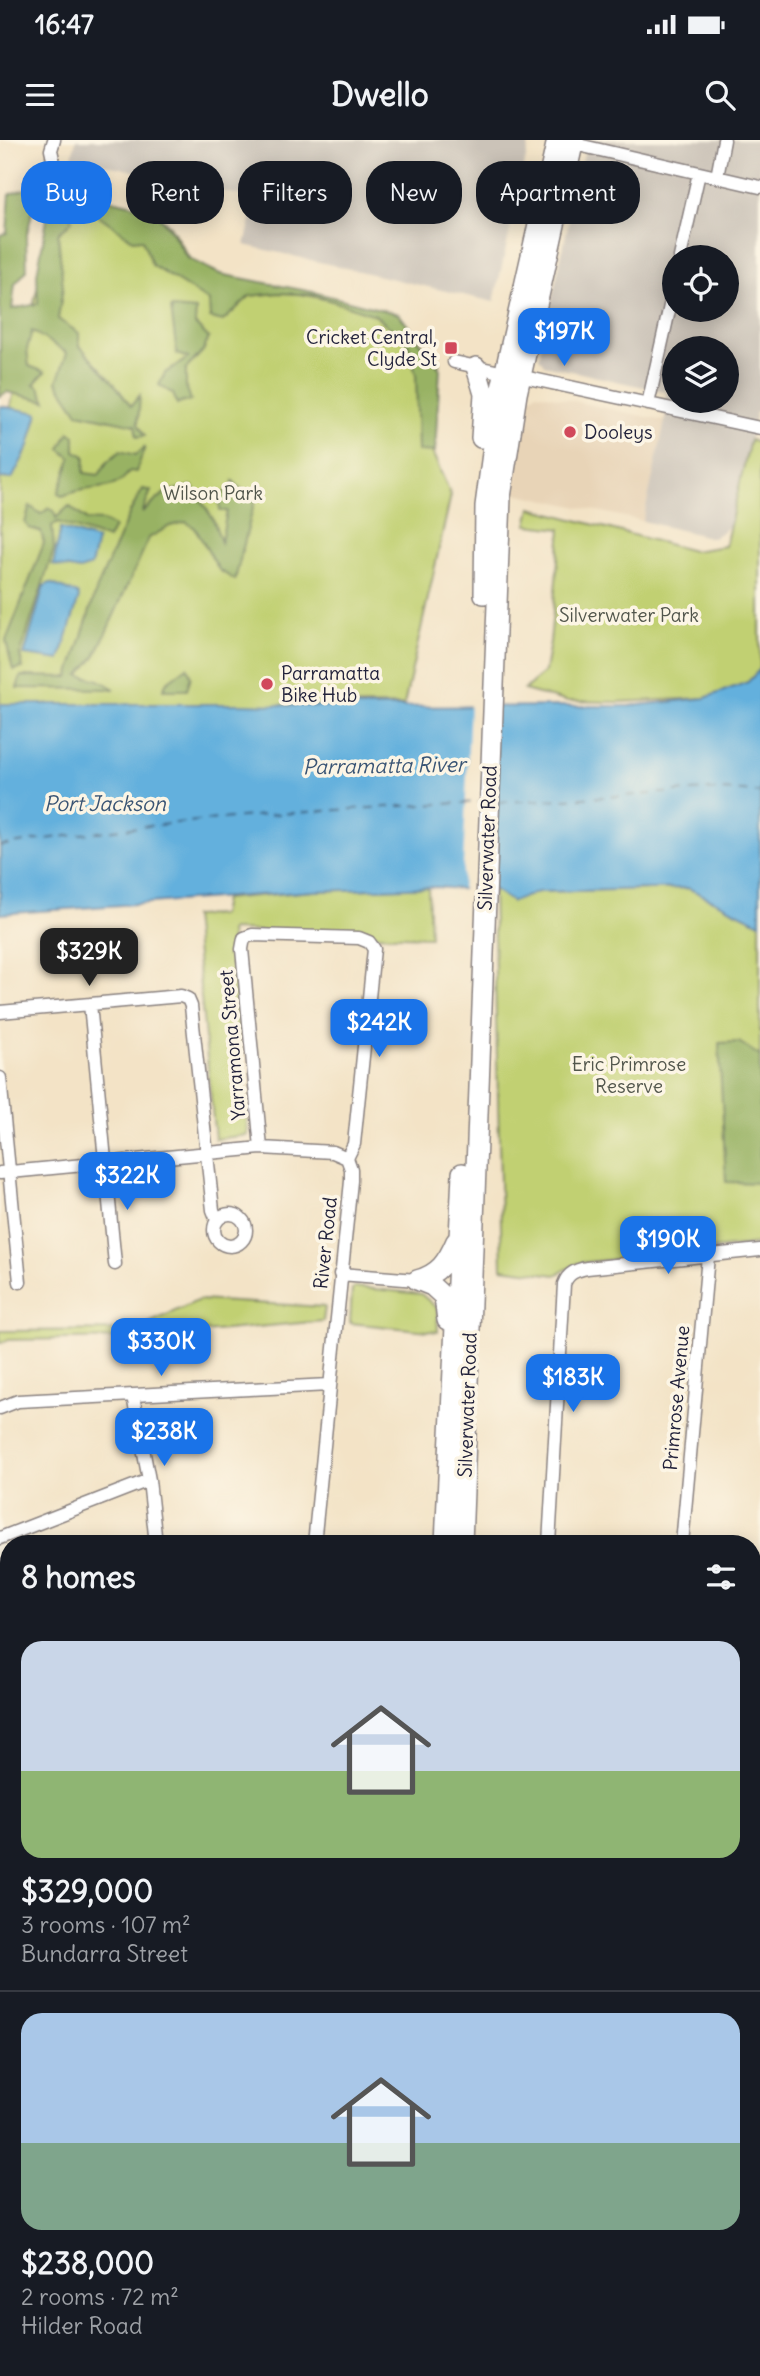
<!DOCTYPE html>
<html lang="en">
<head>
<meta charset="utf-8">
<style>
  :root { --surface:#171b24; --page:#242831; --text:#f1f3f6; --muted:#9ea1a6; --line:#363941; --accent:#1a73e8 }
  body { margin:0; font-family:Delius,sans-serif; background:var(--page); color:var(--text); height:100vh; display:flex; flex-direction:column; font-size:26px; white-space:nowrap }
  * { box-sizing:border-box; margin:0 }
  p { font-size:23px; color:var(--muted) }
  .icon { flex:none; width:38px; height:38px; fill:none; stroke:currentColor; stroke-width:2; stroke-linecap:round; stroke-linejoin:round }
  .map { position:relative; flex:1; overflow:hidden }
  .panel { position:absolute; left:0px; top:1395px; width:761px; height:842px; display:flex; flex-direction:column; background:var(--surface); border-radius:28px 28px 0 0; box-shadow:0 4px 18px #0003 }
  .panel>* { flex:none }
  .guide { position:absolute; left:21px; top:21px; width:719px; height:63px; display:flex; gap:14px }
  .tools { position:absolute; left:662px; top:105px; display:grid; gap:14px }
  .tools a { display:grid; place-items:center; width:77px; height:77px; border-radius:50%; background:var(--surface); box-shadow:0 4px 18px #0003; font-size:35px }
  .price { position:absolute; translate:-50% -60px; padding:0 16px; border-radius:14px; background:var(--accent); color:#fff; font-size:23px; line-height:46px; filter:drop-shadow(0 2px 4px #0008) }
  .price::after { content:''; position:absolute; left:50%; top:42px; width:21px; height:16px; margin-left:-10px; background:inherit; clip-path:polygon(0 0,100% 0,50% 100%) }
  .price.selected { background:#222; color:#fff }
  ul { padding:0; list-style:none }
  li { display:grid; align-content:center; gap:14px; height:371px; padding:0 21px }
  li+li { border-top:2px solid var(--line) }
  li span { display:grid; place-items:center; height:217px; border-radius:21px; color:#555 }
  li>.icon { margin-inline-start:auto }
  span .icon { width:126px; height:126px; fill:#fffc; stroke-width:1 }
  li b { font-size:30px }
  h2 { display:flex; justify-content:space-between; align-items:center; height:84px; padding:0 21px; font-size:30px }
  .pill { padding:0 24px; border-radius:28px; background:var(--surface); box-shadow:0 4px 18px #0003; font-size:24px; line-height:63px }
  .pill.selected { background:var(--accent); color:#fff }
  .status { display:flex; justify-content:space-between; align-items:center; height:49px; padding:0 35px; background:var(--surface); direction:ltr }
  .status svg { height:19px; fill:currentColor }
  header { display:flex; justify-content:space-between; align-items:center; height:91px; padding:0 21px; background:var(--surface); font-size:32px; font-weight:700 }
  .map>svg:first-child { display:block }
  .built { fill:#e8d4b7 }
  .industrial { fill:#cbc3b8; fill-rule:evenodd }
  .green { fill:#c1d072; stroke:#727956; stroke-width:2 }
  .forest { fill:#98b264; stroke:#5d6a50; stroke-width:2 }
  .water { fill:#64b0dd; stroke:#43698c; stroke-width:2 }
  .pier { fill:#f3e3c6 }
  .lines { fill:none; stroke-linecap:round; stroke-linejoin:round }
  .ferry { stroke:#395474; stroke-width:2; stroke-dasharray:9 7; stroke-linecap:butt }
  .minor-casing { stroke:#8a8280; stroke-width:15 }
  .highway-casing { stroke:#8a8280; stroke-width:22 }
  .minor { stroke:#fff; stroke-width:12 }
  .highway { stroke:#fff; stroke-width:19 }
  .poi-dot { fill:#d1495b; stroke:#fcf5e5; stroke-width:2.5 }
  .labels { text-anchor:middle; stroke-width:7; stroke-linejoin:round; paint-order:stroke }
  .poi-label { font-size:19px; fill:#22223b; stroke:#fcf5e5; text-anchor:start }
  .park-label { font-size:19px; fill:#52564c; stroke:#fcf5e5 }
  .street-label { font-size:19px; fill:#22223b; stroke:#fcf5e5 }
  .water-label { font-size:21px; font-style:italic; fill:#395474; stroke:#fcf5e5 }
</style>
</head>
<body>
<div class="status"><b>16:47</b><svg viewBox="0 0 49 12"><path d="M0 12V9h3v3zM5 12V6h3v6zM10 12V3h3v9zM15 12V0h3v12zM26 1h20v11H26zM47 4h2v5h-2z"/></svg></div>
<header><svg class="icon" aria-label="menu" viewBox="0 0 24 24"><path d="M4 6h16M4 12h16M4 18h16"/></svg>Dwello<svg class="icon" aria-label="search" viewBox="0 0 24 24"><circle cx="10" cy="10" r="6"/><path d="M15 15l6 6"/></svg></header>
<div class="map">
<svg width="760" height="2236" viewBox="0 0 760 2236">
  <rect width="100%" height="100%" fill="#fcf5e5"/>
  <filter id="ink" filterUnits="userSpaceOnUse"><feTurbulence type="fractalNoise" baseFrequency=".0143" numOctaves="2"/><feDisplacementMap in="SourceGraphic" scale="14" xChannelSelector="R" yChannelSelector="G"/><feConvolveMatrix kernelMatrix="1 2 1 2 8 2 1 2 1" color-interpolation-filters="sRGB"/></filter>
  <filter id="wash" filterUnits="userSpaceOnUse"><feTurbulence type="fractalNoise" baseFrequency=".00686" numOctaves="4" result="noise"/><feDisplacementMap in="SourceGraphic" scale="28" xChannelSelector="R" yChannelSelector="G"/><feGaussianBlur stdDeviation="1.57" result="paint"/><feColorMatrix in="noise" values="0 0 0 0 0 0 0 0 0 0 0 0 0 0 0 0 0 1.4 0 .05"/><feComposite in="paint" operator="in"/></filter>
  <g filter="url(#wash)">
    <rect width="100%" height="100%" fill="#f3e3c6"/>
    <path class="built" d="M537,253L665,281L643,381L515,353L520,301L530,258Z
      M0,2118L9,2119V2198L0,2197Z"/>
    <path class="industrial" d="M76,0H530L494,162L245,105L256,59L72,17Z
      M587,0H760V273L756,272L730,386L713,398L643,381L665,281L666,252L544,225L539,217ZM674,117H726V170H674ZM674,208H726V261H674Z"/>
    <path class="green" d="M59,51L153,71L170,86L197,131L378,171L403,183L440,222L434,238L429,305L451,355L404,565L0,566V313Z
      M750,300L760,304V529L748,542L705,558L618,562L565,561L524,550L545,531L550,502L561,389L527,385L531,368L693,411L725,406Z
      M428,747L430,797L230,790L248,995L215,999L193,776L221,775L224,759L314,751Z
      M688,748L760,783V1104L578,1123L556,1135L502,1128L493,749L516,760L538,752Z
      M355,1147L421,1154L437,1168L438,1192L350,1183L352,1150Z
      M199,1160L325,1167L323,1181L138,1198L7,1200L0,1203V1191L134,1190Z"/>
    <path class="forest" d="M39,44L26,98L27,130L15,144L12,169L38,164L37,134L53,46L154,70L172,92L187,118L220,134L313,152L399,174L440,229L435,312L418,311L416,235L408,203L375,175L314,155L279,153L250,156L223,181L210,178L209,161L152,125L142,99L133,100L101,77L67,62L72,81L58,94L63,147L58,179L79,193V205L113,242L131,266L140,255L138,284L145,296L137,297L135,285L78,273L57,242L67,213L32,191L27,209L29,226L45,232L34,244L39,247L46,261L7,252L0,256V95L7,93L10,54Z
      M171,168L196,170L195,184L209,198L203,211L186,229V246L191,260L177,264L173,254L159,245L165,233L188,218L177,214Z
      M69,292L75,296V311L85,316L84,333L99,335L107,322L120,311L136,315L145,307L136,332L130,331C116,350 105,346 84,350C76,351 69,354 62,356L58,354L71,318L60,309Z
      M233,341L241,349L256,356L235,440L219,430L195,388L186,382L170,386L149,398L95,517L79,535L99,540L115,549L17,548L21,536L69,537L97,448L130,372L143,349L151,351L142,373L166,352L192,346L213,379L221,402L227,371H220L219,356L226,351L230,355Z
      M30,366L41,374L49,368L54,371L56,378L69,366L87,380L103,381L114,387L108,399L58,382L52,386L54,409L20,515L23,528L13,530L6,501L44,403L41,392L29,388L25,383Z
      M187,527L191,536L187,550H163L166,543Z
      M739,902L760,916V1043L726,1042L719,903Z"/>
    <path class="water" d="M0,266L38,273L29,306L12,339L0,338Z
      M61,388L97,400L91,426L80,430L53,425Z
      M50,443L78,454L79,457L60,520L24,515L44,446Z
      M760,529V783L688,748L538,752L512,762L493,749L479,751L438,747L314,751L0,774V564H242L351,567L629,566L705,558L748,542Z"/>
    <path class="pier" d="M485,561L479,754L462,753L470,562Z"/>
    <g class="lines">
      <path class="ferry" d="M499,662C545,660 590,658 635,655C678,652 717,647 760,653
        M0,706C159,680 319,670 480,662"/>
    </g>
  </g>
  <g filter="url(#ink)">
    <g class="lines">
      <g class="minor-casing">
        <path id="minor" d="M54,0L51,10L55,28
          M574,4L760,47
          M717,37L724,0
          M680,117L699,33
          M454,222L760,288
          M648,264L674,148
          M90,864L115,1124
          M0,872L181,856L188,859L191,866L213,1070L217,1080
          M0,938L20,1142
          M261,1008L242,809L244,798L252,795L359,798L369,802L374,809L354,1004L347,1018L351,1029V1041L314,1404
          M0,1033L261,1008L333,1012L347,1018
          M214 1090a16 16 0 1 1 32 0a16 16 0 1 1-32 0Z
          M340,1134L417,1140
          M133,1256L149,1340L156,1404
          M0,1268L18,1261L329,1245
          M0,1398L149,1340
          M549,1404L564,1144C568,1133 576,1130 587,1128L760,1110
          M682,1404L708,1116
          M752,1526L760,1529
          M0,1569L9,1566
          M752,1675L760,1677
          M0,1728L9,1725
          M752,1771L760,1773
          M0,1894L9,1890
          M752,1916L760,1918
          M0,1980L9,2003
          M752,2066L760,1995
          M0,2069L9,2066
          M0,2114L9,2115
          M292,2236L293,2228
          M597,2236L598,2228
          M735,2236V2228"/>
      </g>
      <g class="highway-casing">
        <path id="highway" d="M476,227L484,254L481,298
          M484,454L485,366L500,253L557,0
          M417,1140L432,1146L444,1157L447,1180
          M417,1140C439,1134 447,1122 456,1101
          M445,1404L462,1033
          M462,1404L501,357L517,254L574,0
          M0,2214L9,2215
          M160,2228L217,2236
          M477,2228L478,2236
          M0,2229L70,2231L122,2236
          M390,2236L399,2228
          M434,2236V2228
          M448,2236V2228"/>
      </g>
      <use href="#minor" class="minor"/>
      <use href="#highway" class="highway"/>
    </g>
  </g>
  <g class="poi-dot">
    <rect x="444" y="201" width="14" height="14" rx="3.5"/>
    <circle cx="570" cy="292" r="7"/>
    <circle cx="267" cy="544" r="7"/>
  </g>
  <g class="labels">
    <g class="poi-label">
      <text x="437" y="204" text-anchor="end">Cricket Central,<tspan x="437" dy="22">Clyde St</tspan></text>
      <text x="584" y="299">Dooleys</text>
      <text x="281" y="540">Parramatta<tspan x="281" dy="22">Bike Hub</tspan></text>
    </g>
    <g class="park-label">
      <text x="213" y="360">Wilson Park</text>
      <text x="629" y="482">Silverwater Park</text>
      <text x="629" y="931">Eric Primrose<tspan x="629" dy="22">Reserve</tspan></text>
    </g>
    <g class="street-label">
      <text transform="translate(487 698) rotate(-88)" y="7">Silverwater Road</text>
      <text transform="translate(232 905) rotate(-95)" y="7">Yarramona Street</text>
      <text transform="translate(325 1103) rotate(-84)" y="7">River Road</text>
      <text transform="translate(676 1258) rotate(-85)" y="7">Primrose Avenue</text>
      <text transform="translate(467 1265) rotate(-88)" y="7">Silverwater Road</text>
    </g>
    <g class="water-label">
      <text transform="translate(384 626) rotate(-1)" y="7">Parramatta River</text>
      <text x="105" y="671">Port Jackson</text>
    </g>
  </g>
</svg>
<div class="tools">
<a><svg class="icon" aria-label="locate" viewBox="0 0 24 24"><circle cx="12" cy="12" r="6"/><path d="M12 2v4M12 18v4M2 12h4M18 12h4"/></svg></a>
<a><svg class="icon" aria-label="layers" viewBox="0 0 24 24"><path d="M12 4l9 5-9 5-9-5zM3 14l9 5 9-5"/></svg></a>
</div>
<b class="price" style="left:564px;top:228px">$197K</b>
<b class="price selected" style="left:89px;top:848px">$329K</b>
<b class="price" style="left:379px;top:919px">$242K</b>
<b class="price" style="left:127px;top:1072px">$322K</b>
<b class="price" style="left:668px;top:1136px">$190K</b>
<b class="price" style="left:161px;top:1238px">$330K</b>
<b class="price" style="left:573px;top:1274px">$183K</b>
<b class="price" style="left:164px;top:1328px">$238K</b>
<div class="guide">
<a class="pill selected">Buy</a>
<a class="pill">Rent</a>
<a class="pill">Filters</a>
<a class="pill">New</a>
<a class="pill">Apartment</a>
</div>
<section class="panel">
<h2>8 homes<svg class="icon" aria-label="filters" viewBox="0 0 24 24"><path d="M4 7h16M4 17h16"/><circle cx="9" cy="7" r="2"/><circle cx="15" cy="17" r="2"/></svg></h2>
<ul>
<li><span style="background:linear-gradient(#c9d6e8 60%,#8fb573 0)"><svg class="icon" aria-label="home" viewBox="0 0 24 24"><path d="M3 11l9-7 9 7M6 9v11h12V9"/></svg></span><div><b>$329,000</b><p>3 rooms · 107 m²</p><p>Bundarra Street</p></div></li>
<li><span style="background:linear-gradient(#a9c7e8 60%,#7fa58c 0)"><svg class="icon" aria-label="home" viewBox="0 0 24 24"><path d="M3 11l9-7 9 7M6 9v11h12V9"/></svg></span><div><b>$238,000</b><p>2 rooms · 72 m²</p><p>Hilder Road</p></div></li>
</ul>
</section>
</div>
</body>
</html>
